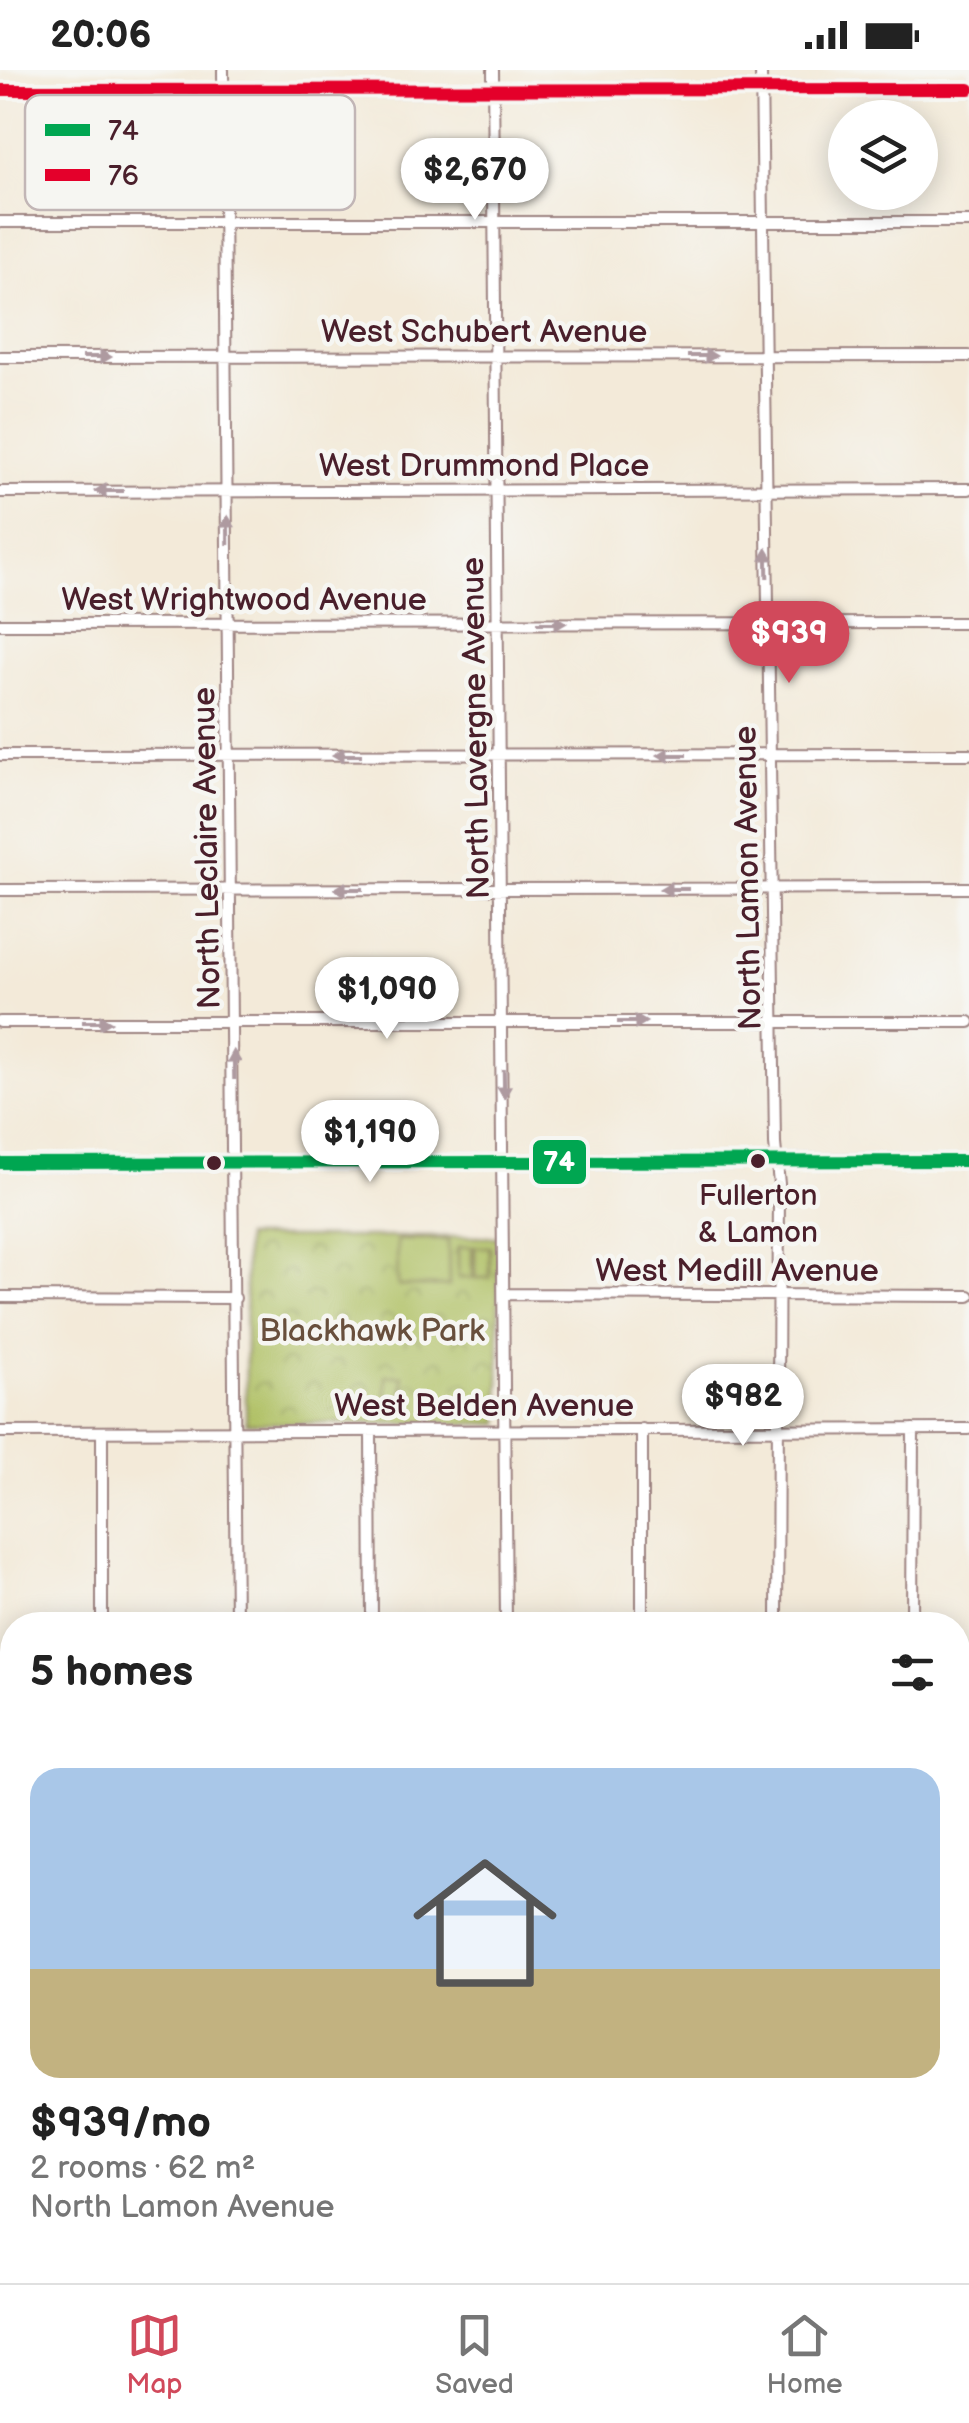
<!DOCTYPE html>
<html lang="en">
<head>
<meta charset="utf-8">
<style>
  :root { --surface:#fff; --page:#f6f6f6; --text:#222; --muted:#767676; --line:#e0e0e0; --accent:#d1495b }
  body { margin:0; font-family:"Balsamiq Sans",sans-serif; background:var(--page); color:var(--text); height:100vh; display:flex; flex-direction:column; font-size:38px; white-space:nowrap }
  * { box-sizing:border-box; margin:0 }
  p { font-size:32px; color:var(--muted) }
  .icon { flex:none; width:55px; height:55px; fill:none; stroke:currentColor; stroke-width:2; stroke-linecap:round; stroke-linejoin:round }
  .map { position:relative; flex:1; overflow:hidden }
  .sheet { position:absolute; left:0px; top:1542px; width:970px; height:672px; display:flex; flex-direction:column; background:var(--surface); border-radius:40px 40px 0 0; box-shadow:0 5px 25px #0003 }
  .sheet>* { flex:none }
  .fabs { position:absolute; left:828px; top:30px; display:grid; gap:20px }
  .fabs a { display:grid; place-items:center; width:110px; height:110px; border-radius:50%; background:var(--surface); box-shadow:0 5px 25px #0003; font-size:50px }
  .price { position:absolute; translate:-50% -85px; padding:0 22px; border-radius:35px; background:#fff; color:#222; font-size:32px; line-height:65px; filter:drop-shadow(0 2px 5px #0008) }
  .price::after { content:''; position:absolute; left:50%; top:60px; width:30px; height:22px; margin-left:-15px; background:inherit; clip-path:polygon(0 0,100% 0,50% 100%) }
  .price.active { background:var(--accent); color:#fff }
  ul { padding:0; list-style:none }
  li { display:grid; align-content:center; gap:20px; height:530px; padding:0 30px }
  li span { display:grid; place-items:center; height:310px; border-radius:30px; color:#555 }
  li>.icon { margin-inline-start:auto }
  span .icon { width:180px; height:180px; fill:#fffc; stroke-width:1 }
  li b { font-size:42px }
  h2 { display:flex; justify-content:space-between; align-items:center; height:120px; padding:0 30px; font-size:42px }
  .status { display:flex; justify-content:space-between; align-items:center; height:70px; padding:0 50px; background:var(--surface); direction:ltr }
  .status svg { height:28px; fill:currentColor }
  .tabs { display:flex; justify-content:space-around; align-items:center; height:140px; border-top:2px solid var(--line); background:var(--surface); font-size:28px; color:var(--muted) }
  .tabs a { display:grid; justify-items:center; gap:5px }
  .tabs .active { color:var(--accent) }
  .map>svg:first-child { display:block }
  .park { fill:url(#park-crowns); stroke:#7c7047; stroke-width:2.5 }
  .pitch { fill:#afc063; stroke:#7c7047; stroke-width:2.5 }
  .lines { fill:none; stroke-linecap:round; stroke-linejoin:round }
  .minor-casing { stroke:#9e8482; stroke-width:14 }
  .secondary-casing { stroke:#9e8482; stroke-width:19 }
  .minor { stroke:#fff; stroke-width:10 }
  .secondary { stroke:#fff; stroke-width:15 }
  .bus-1-casing { stroke:#f6f6f2; stroke-width:20 }
  .bus-2-casing { stroke:#f6f6f2; stroke-width:20 }
  .bus-1 { stroke:#00a651; stroke-width:12 }
  .bus-2 { stroke:#e4002b; stroke-width:12 }
  .oneway { fill:#ae9aa0 }
  .bus-dot { fill:#4a1f2b; stroke:#f6f6f2; stroke-width:4 }
  .labels { text-anchor:middle; stroke-width:9; stroke-linejoin:round; paint-order:stroke }
  .bus-label { font-size:30px; fill:#4a1f2b; stroke:#f6f6f2 }
  .street-label { font-size:32px; fill:#4a1f2b; stroke:#f6f6f2 }
  .park-label { font-size:32px; fill:#684f3c; stroke:#f6f6f2 }
  .key { fill:#f6f6f2; stroke:#c2b6b6; stroke-width:2.5 }
  .key-label { font-size:28px; fill:#4a1f2b }
  .line-badge { stroke:#f6f6f2; stroke-width:4 }
  .badge-label { font-size:28px; text-anchor:middle; font-weight:bold; fill:#fff }
</style>
</head>
<body>
<div class="status"><b>20:06</b><svg viewBox="0 0 49 12"><path d="M0 12V9h3v3zM5 12V6h3v6zM10 12V3h3v9zM15 12V0h3v12zM26 1h20v11H26zM47 4h2v5h-2z"/></svg></div>
<div class="map">
<svg width="969" height="2213" viewBox="0 0 969 2213">
  <defs>
    <pattern id="park-crowns" width="20" height="18" patternUnits="userSpaceOnUse" patternTransform="scale(2.5)"><rect width="20" height="18" fill="#afc063"/><path d="M2 6a3 3 0 1 1 6 0M12 15a3 3 0 1 1 6 0" fill="none" stroke="#909b52"/></pattern>
  </defs>
  <rect width="100%" height="100%" fill="#f6f6f2"/>
  <filter id="ink" filterUnits="userSpaceOnUse"><feTurbulence type="fractalNoise" baseFrequency=".01" numOctaves="2"/><feDisplacementMap in="SourceGraphic" scale="20" xChannelSelector="R" yChannelSelector="G"/><feConvolveMatrix kernelMatrix="1 2 1 2 8 2 1 2 1" color-interpolation-filters="sRGB"/></filter>
  <filter id="wash" filterUnits="userSpaceOnUse"><feTurbulence type="fractalNoise" baseFrequency=".0048" numOctaves="4" result="noise"/><feDisplacementMap in="SourceGraphic" scale="40" xChannelSelector="R" yChannelSelector="G"/><feGaussianBlur stdDeviation="2.25" result="paint"/><feColorMatrix in="noise" values="0 0 0 0 0 0 0 0 0 0 0 0 0 0 0 0 0 1.4 0 .05"/><feComposite in="paint" operator="in"/></filter>
  <g filter="url(#wash)">
    <rect width="100%" height="100%" fill="#f3ead9"/>
    <path class="park" d="M245,1167H498L500,1354L246,1353Z"/>
    <path class="pitch" d="M397,1170H448L449,1216H398Z
      M458,1177H472V1208H458Z
      M475,1177H490V1208H475Z
      M386,1306H403V1338H386Z"/>
  </g>
  <g filter="url(#ink)">
    <g class="lines">
      <g class="minor-casing">
        <path id="minor" d="M223,0L236,1555
          M493,0L506,1555
          M761,0L775,1074L779,1114L777,1555
          M0,152H969
          M0,287L969,286
          M0,422L969,419
          M0,554L969,553
          M0,685L969,684
          M0,820L969,818
          M0,952H969
          M505,1224L969,1226
          M0,1227L235,1228
          M0,1362L969,1359
          M102,1362V1555
          M371,1362L372,1555
          M642,1555V1359
          M912,1555L913,1359
          M0,1629H12
          M958,1630H969
          M958,1764H969
          M958,1897H969
          M0,1898H12
          M683,2202V2213
          M914,2202V2213
          M303,2213L305,2202"/>
      </g>
      <g class="secondary-casing">
        <path id="secondary" d="M0,20L969,19
          M0,1093L969,1091
          M0,2153L12,2154
          M958,2168H969
          M314,2202L333,2213"/>
      </g>
      <use href="#minor" class="minor"/>
      <use href="#secondary" class="secondary"/>
      <g class="bus-1-casing">
        <path id="bus-1" d="M0,1093L969,1091"/>
      </g>
      <g class="bus-2-casing">
        <path id="bus-2" d="M0,20L969,19"/>
      </g>
      <use href="#bus-1" class="bus-1"/>
      <use href="#bus-2" class="bus-2"/>
    </g>
    <defs><path id="oneway-solid" d="M-6-.8H1V-3.2L6.5 0L1 3.2V.8H-6Z" transform="scale(2.5)"/></defs>
    <g class="oneway">
      <use href="#oneway-solid" transform="translate(702 286)"/>
      <use href="#oneway-solid" transform="translate(97 287)"/>
      <use href="#oneway-solid" transform="translate(109 421) rotate(180)"/>
      <use href="#oneway-solid" transform="translate(228 460) rotate(-91)"/>
      <use href="#oneway-solid" transform="translate(767 493) rotate(-91)"/>
      <use href="#oneway-solid" transform="translate(552 553)"/>
      <use href="#oneway-solid" transform="translate(347 685) rotate(180)"/>
      <use href="#oneway-solid" transform="translate(672 685) rotate(180)"/>
      <use href="#oneway-solid" transform="translate(349 819) rotate(180)"/>
      <use href="#oneway-solid" transform="translate(674 819) rotate(180)"/>
      <use href="#oneway-solid" transform="translate(97 952)"/>
      <use href="#oneway-solid" transform="translate(632 952)"/>
      <use href="#oneway-solid" transform="translate(234 995) rotate(-91)"/>
      <use href="#oneway-solid" transform="translate(504 1014) rotate(89)"/>
    </g>
  </g>
  <g class="bus-dot">
    <circle cx="758" cy="1091" r="9"/>
    <circle cx="214" cy="1093" r="9"/>
  </g>
  <g class="labels">
    <g class="bus-label">
      <text x="758" y="1135">Fullerton<tspan x="758" dy="37">&amp; Lamon</tspan></text>
    </g>
    <g class="street-label">
      <text x="484" y="272">West Schubert Avenue</text>
      <text x="484" y="406">West Drummond Place</text>
      <text x="244" y="540">West Wrightwood Avenue</text>
      <text transform="translate(475 658) rotate(-91)" y="11">North Lavergne Avenue</text>
      <text transform="translate(206 778) rotate(-91)" y="11">North Leclaire Avenue</text>
      <text transform="translate(747 808) rotate(-91)" y="11">North Lamon Avenue</text>
      <text x="737" y="1211">West Medill Avenue</text>
      <text x="484" y="1346">West Belden Avenue</text>
    </g>
    <g class="park-label">
      <text x="372" y="1271">Blackhawk Park</text>
    </g>
  </g>
  <rect x="25" y="25" width="330" height="115" rx="15" class="key"/>
  <rect x="45" y="54" width="45" height="12" fill="#00a651"/>
  <rect x="45" y="99" width="45" height="12" fill="#e4002b"/>
  <g class="key-label">
    <text x="108" y="70">74</text>
    <text x="108" y="115">76</text>
  </g>
  <rect class="line-badge" x="531" y="1068" width="57" height="48" rx="10" fill="#00a651"/>
  <g class="badge-label">
    <text x="559" y="1101">74</text>
  </g>
</svg>
<div class="fabs">
<a><svg class="icon" aria-label="layers" viewBox="0 0 24 24"><path d="M12 4l9 5-9 5-9-5zM3 14l9 5 9-5"/></svg></a>
</div>
<b class="price" style="left:475px;top:153px">$2,670</b>
<b class="price active" style="left:789px;top:616px">$939</b>
<b class="price" style="left:387px;top:972px">$1,090</b>
<b class="price" style="left:370px;top:1115px">$1,190</b>
<b class="price" style="left:743px;top:1379px">$982</b>
<section class="sheet">
<h2>5 homes<svg class="icon" aria-label="filters" viewBox="0 0 24 24"><path d="M4 7h16M4 17h16"/><circle cx="9" cy="7" r="2"/><circle cx="15" cy="17" r="2"/></svg></h2>
<ul>
<li><span style="background:linear-gradient(#a9c7e8 65%,#c2b280 0)"><svg class="icon" aria-label="home" viewBox="0 0 24 24"><path d="M3 11l9-7 9 7M6 9v11h12V9"/></svg></span><div><b>$939/mo</b><p>2 rooms · 62 m²</p><p>North Lamon Avenue</p></div></li>
</ul>
</section>
</div>
<nav class="tabs">
<a class="active"><svg class="icon" aria-label="map" viewBox="0 0 24 24"><path d="M3 6l6-2 6 2 6-2v14l-6 2-6-2-6 2zM9 4v14M15 6v14"/></svg>Map</a>
<a><svg class="icon" aria-label="saved" viewBox="0 0 24 24"><path d="M7 4h10v16l-5-4-5 4z"/></svg>Saved</a>
<a><svg class="icon" aria-label="home" viewBox="0 0 24 24"><path d="M3 11l9-7 9 7M6 9v11h12V9"/></svg>Home</a>
</nav>
</body>
</html>
